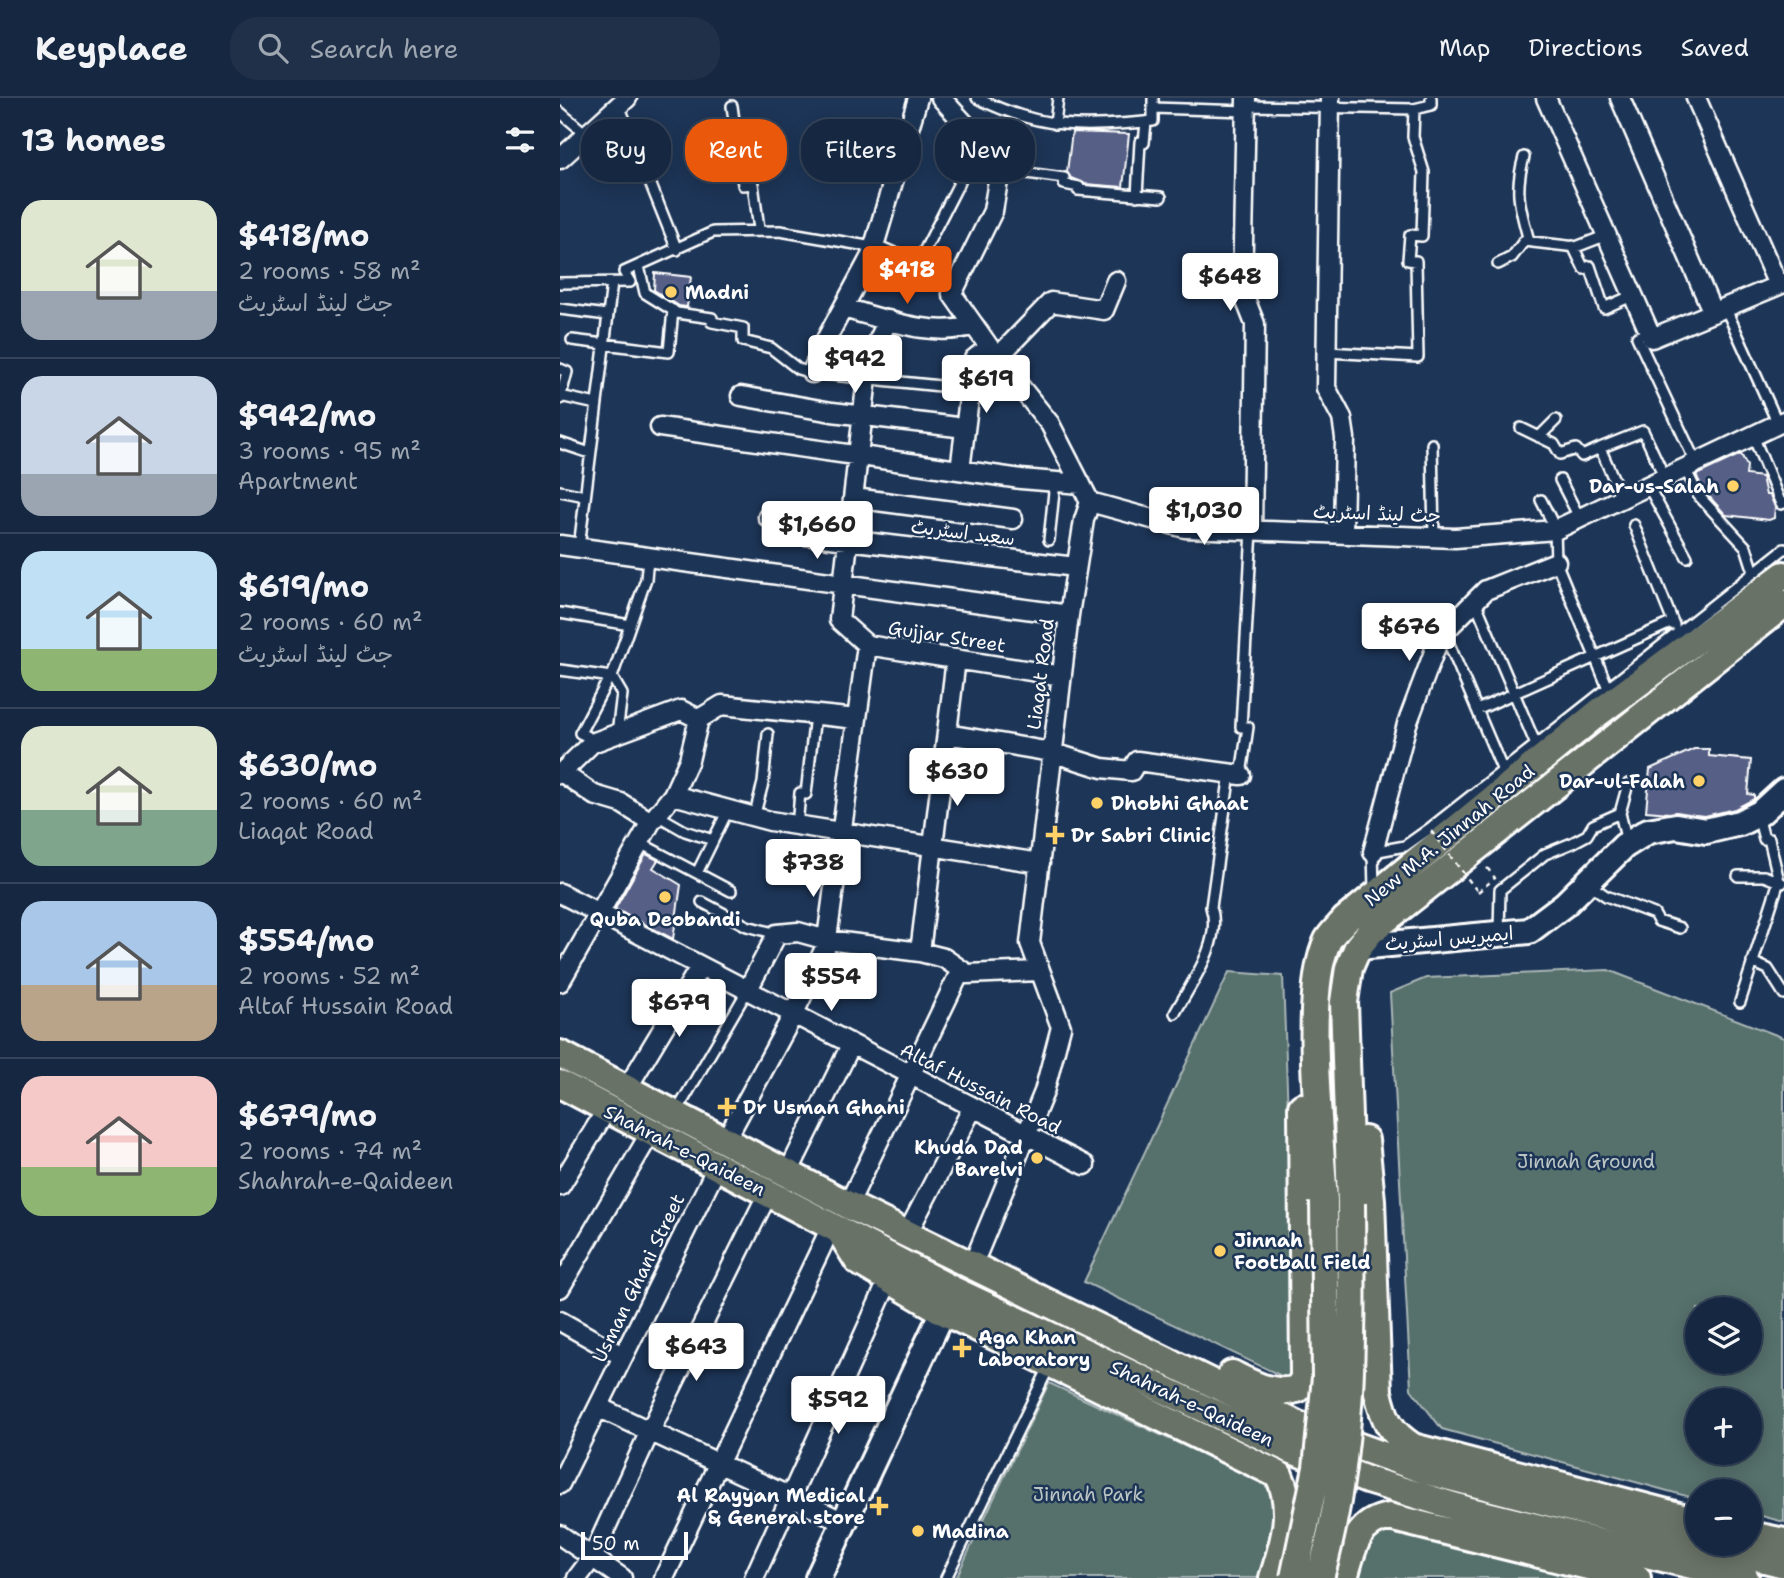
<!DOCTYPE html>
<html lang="en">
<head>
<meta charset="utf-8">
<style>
  :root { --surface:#162841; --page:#1f3048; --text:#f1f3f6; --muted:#9ea6b1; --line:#35445a; --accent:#ea580c }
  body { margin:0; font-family:"Shantell Sans","Playpen Sans Arabic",sans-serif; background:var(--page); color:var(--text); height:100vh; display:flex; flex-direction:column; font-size:26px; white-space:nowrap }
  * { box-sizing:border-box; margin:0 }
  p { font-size:23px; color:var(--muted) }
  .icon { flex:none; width:38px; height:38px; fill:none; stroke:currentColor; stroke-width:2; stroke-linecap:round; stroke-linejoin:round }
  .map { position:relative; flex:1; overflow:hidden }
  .details { display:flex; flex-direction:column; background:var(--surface); width:560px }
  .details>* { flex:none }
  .banner { position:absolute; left:21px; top:21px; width:665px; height:63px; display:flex; gap:14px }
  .buttons { position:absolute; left:1125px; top:1199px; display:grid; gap:14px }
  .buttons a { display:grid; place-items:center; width:77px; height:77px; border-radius:50%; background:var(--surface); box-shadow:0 4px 18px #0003,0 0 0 2px var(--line); font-size:35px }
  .scale { position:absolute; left:21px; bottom:18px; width:107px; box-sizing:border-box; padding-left:7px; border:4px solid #fff; border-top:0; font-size:19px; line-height:24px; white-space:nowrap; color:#fff; -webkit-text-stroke:5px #1d3557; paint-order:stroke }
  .price { position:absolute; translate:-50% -60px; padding:0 16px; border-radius:7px; background:#fff; color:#222; font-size:23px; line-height:46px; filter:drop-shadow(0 2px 4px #0008) }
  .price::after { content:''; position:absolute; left:50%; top:42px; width:21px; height:16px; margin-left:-10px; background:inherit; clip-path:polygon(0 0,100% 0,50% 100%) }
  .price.active { background:var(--accent); color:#fff }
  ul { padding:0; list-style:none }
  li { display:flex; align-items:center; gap:21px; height:175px; padding:0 21px }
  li+li { border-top:2px solid var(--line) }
  li span { display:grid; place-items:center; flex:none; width:196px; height:140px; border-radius:21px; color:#555 }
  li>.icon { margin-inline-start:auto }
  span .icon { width:84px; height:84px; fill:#fffc; stroke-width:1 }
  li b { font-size:30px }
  h2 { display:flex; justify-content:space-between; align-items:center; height:84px; padding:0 21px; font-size:30px }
  .chip { padding:0 24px; border-radius:28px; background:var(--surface); box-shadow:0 4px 18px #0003,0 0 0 2px var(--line); font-size:24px; line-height:63px }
  .chip.active { background:var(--accent); color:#fff }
  header { display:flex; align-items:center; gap:42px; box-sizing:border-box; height:98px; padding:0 35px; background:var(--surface); border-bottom:2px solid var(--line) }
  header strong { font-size:33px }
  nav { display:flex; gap:38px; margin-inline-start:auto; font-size:24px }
  .search { width:490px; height:63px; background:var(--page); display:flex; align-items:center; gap:18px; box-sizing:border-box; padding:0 24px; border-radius:28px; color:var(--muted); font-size:26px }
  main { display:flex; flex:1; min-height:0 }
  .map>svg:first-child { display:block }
  .green { fill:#566f6c; stroke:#aab7b6; stroke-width:2; fill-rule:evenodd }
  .building { fill:#575f85; stroke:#fff; stroke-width:2 }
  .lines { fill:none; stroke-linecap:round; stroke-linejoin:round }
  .lane-casing { stroke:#fff; stroke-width:14 }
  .street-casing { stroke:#fff; stroke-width:23 }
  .secondary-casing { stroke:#fff; stroke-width:30 }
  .primary-casing { stroke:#fff; stroke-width:32 }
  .path { stroke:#fff; stroke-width:2.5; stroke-dasharray:5 5; stroke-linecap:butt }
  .lane { stroke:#1d3557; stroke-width:9 }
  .street { stroke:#1d3557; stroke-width:18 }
  .secondary { stroke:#1d3557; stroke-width:24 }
  .primary { stroke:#697266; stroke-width:26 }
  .primary-bridge-casing { stroke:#fff; stroke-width:32; stroke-linecap:butt }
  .path-bridge { stroke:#fff; stroke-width:2.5; stroke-dasharray:5 5; stroke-linecap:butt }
  .primary-bridge { stroke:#697266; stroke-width:26 }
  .poi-dot { fill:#ffd166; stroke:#1d3557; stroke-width:2.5 }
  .labels { text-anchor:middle; stroke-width:5; stroke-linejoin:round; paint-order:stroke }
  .poi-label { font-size:19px; font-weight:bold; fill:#fff; stroke:#1d3557; text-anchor:start }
  .street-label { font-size:19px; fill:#fff; stroke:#1d3557 }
  .park-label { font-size:19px; fill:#bbc5c4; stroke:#1d3557 }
</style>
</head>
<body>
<header>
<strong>Keyplace</strong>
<div class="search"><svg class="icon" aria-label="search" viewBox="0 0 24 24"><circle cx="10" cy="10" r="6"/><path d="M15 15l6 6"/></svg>Search here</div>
<nav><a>Map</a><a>Directions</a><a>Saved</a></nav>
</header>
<main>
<section class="details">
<h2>13 homes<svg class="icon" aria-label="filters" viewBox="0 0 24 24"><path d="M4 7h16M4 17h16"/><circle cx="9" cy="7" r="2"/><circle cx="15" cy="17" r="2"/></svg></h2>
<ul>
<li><span style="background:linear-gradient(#dfe7d0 65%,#9aa5b1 0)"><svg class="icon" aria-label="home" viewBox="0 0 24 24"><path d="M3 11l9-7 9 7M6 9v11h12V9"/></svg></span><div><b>$418/mo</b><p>2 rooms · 58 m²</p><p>جٹ لینڈ اسٹریٹ</p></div></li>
<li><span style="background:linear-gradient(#c9d6e8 70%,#9aa5b1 0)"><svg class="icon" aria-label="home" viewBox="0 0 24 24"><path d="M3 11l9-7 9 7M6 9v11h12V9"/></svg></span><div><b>$942/mo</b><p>3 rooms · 95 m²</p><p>Apartment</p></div></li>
<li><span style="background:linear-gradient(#bfe0f5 70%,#8fb573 0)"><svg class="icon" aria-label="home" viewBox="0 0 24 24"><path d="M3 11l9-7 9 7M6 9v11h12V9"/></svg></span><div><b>$619/mo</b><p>2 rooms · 60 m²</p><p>جٹ لینڈ اسٹریٹ</p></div></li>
<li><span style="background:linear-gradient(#dfe7d0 60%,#7fa58c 0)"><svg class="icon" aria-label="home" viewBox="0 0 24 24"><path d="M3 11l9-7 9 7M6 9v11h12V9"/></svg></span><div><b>$630/mo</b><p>2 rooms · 60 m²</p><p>Liaqat Road</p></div></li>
<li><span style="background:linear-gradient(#a9c7e8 60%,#b9a48a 0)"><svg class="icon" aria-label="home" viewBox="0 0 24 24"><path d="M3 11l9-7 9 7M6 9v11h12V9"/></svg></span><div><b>$554/mo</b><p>2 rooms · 52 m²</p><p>Altaf Hussain Road</p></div></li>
<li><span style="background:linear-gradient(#f6c9c9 65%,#8fb573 0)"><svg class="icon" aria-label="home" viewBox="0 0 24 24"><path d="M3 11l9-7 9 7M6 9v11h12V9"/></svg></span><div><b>$679/mo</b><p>2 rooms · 74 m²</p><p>Shahrah-e-Qaideen</p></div></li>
</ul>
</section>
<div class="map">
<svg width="1224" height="1480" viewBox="0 0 1224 1480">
  <rect width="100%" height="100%" fill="#1d3557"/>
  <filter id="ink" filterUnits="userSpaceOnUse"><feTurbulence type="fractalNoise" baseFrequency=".0143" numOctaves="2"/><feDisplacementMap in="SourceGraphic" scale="14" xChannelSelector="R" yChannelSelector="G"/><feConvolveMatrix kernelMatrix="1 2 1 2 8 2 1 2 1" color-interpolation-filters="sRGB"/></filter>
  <g filter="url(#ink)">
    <path class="green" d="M1048,872L1224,940V1424L1190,1415V1393H1138L1137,1401L882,1331L851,1291L830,895L866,880ZM1190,1211V1264H1138V1211ZM1190,1302V1354H1138V1302Z
      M669,874L723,878L736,1240L730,1282L524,1184Z
      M489,1285L704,1385C730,1417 713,1445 703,1480H396Z
      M835,1429L1042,1480H793C802,1455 806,1433 835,1429Z"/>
    <path class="building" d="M512,34L569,36L563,89L525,86L511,80L507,74Z
      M95,175L131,179L127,209L119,208L94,192Z
      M1181,356L1187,368L1186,377L1202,379L1206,397H1210L1215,409L1214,420L1209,422L1166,417L1144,393L1136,377Z
      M1134,651H1149V658L1191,662L1188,696L1194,697V701L1175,711L1145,718L1086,713L1090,671Z
      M86,756L98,762L93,770L121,787L113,841L55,811Z"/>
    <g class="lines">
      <g class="lane-casing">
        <path id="lane" d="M417,0C481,32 524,30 593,23V0
          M59,7L117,152
          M172,8L183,87L193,86L199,131
          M686,8L854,11L871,7V0
          M593,10L686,13
          M0,14L27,37
          M495,26L498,0
          M964,59C954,94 960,109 969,143
          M441,65L452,73L504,80V86L519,89L518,92L601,99
          M577,98L580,44L584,45L586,24
          M314,146L398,183
          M1013,148L1024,171L1030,168L1044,210L1074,197
          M358,165L420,44
          M938,166L952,159L964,143L1016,149L1047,137
          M79,168L85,195L117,215L152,220V224L183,230V243L211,250L238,271L252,275L410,291
          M0,185L70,184L64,174L153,134L220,133L313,149
          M1165,209L1218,326
          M0,211L47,217
          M1090,234L1077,239L1136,365
          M12,242L109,254L113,212
          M766,254L858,259L856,163L848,162L850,137L862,138L864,74L853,39L854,11
          M0,298L36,306
          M0,301L7,274L0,271
          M961,330L994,346L1000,356L1016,351L1022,358L1040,350
          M1193,338L1221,406L1224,405
          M979,339L996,322
          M0,345L30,355
          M872,346L874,439
          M1125,370L1138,397L1186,449L1194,474
          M1000,382L1020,421
          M1088,388L1127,459
          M0,393L25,398
          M1062,400L1040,350L1083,333L1105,380
          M981,402L991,422L990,433
          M1074,427L1114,527
          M995,432L996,464L1048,590
          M489,442L495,384
          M19,449L52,185
          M915,503L976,647
          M0,515L70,527
          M884,534L943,673
          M0,572L52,579L62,596L57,635
          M52,579L86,481L88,459
          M917,612L1113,524
          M36,643L20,635L50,578
          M681,677L688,629H681L692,432
          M97,717L125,733L153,742
          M194,719L203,685L208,636
          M237,728L240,695L246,696L255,617
          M1067,744L1060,715L1068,686
          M80,745L171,793
          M137,775L168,712
          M1178,778H1204L1222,785
          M1027,785L1046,798L1094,816L1098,823L1120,830
          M814,791L813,754L845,748L869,731L1224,451
          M142,804L187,828L217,836
          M939,834L940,792L985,756L1012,745L1027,737L1033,727L1060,715
          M1192,864L1208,871L1224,896
          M1180,904L1219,783L1209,741H1204L1198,718
          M615,915C631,885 663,844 651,809L670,675
          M117,1013L187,893
          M386,1480L490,1267"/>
      </g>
      <g class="street-casing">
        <path id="street" d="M381,0L441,65L433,113L392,196L437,260L490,326L530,404L625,430L895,440L995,432L1224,323
          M686,0L682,193L695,226L692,432
          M770,0L766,290L782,320L785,340L783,435
          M986,0L1092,240L1224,185
          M1060,0L1153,215
          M1136,0L1218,187
          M0,61L67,0
          M283,210C323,220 372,241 414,227
          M437,260L491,204L544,212L556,183
          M252,275L262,249L311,158L358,0
          M181,298L272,314L405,330
          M100,329L461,381L521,386
          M400,372L414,261L429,249
          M294,400L453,421
          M208,419L234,423L245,437L516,469
          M0,447L509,517
          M307,547L279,522L307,280L313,254L328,222
          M307,547L502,578
          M139,621L162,607L297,621
          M387,636L491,654L542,670L571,673L577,663L681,677
          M0,676L32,645L121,612L139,621
          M4,676L34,697L61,705L91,724
          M113,697L210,723L480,765
          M813,754L847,626L880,538L926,492L996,464
          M0,795L525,1067
          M360,854L396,561
          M0,884L91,724L113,697L129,662L139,621
          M187,893L217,836L238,834L267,842L360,854L384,860L407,876L480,873
          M66,992L140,869
          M164,1045L233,917L266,848L307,547
          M227,1077L291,947
          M0,1088L47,1011
          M288,1107L401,872
          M347,1136L413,1009
          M418,1154L484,994L501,929L470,845L509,517L524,422L530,404
          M0,1190L91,1034
          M0,1223L62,1258
          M38,1309L284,1424
          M0,1386L157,1069
          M0,1437L62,1480
          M17,1480L32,1460L90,1333L208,1095
          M104,1480L272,1127
          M194,1480L329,1181"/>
      </g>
      <g class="secondary-casing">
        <path id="secondary" d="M798,849L969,833L1005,806L1064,748L1088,733L1116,728L1146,733L1180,725L1200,715L1224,693
          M258,1480L383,1213"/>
      </g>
      <g class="primary-casing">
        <path id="primary" d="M0,956L288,1107L738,1327L867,1373L1138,1443
          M0,986L393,1192L732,1352L807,1382L910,1413L1185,1480
          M805,1042L811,1102L818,1294C824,1320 829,1334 853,1349L1138,1423
          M764,1104C761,1043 742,893 768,842C772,835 780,828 785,822L1038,615L1224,477
          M791,1105L784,904L789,870L798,849L811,833L1224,506
          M279,1132L298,1163L383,1213L719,1377C735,1412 724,1445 713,1480
          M672,1276C694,1287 713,1298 737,1291L744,1281L742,1009
          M1190,1437L1224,1444
          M1146,1446L1224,1466
          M784,1480C792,1452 796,1424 829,1419L1077,1480"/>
      </g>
      <path class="path" d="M918,794L935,780L925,767"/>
      <use href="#lane" class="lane"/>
      <use href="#street" class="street"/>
      <use href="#secondary" class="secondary"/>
      <use href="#primary" class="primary"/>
      <g class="primary-bridge-casing">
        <path id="primary-bridge" d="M734,1480L757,1370L766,1279L764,1104
          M760,1480C795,1354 792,1233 791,1105"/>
      </g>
      <path class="path-bridge" d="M871,733L918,794"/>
      <use href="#primary-bridge" class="primary-bridge"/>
    </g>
  </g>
  <g class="poi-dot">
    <circle cx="111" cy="194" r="7"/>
    <circle cx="1173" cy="388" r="7"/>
    <circle cx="1139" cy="683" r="7"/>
    <circle cx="537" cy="705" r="7"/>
    <path d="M491.5 726.5h7v7h7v7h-7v7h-7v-7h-7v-7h7z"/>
    <circle cx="105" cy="799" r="7"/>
    <path d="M163.5 998.5h7v7h7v7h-7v7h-7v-7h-7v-7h7z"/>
    <circle cx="477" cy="1060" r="7"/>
    <circle cx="660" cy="1153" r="7"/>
    <path d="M398.5 1239.5h7v7h7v7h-7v7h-7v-7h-7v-7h7z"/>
    <path d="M315.5 1397.5h7v7h7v7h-7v7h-7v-7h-7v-7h7z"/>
    <circle cx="358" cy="1433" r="7"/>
  </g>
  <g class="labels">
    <g class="poi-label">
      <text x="125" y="201">Madni</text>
      <text x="1159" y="395" text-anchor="end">Dar-us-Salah</text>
      <text x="1125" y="690" text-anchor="end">Dar-ul-Falah</text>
      <text x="551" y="712">Dhobhi Ghaat</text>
      <text x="511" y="744">Dr Sabri Clinic</text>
      <text x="105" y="828" text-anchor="middle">Quba Deobandi</text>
      <text x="183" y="1016">Dr Usman Ghani</text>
      <text x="463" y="1056" text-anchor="end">Khuda Dad<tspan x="463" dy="22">Barelvi</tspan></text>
      <text x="674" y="1149">Jinnah<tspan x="674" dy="22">Football Field</tspan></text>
      <text x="418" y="1246">Aga Khan<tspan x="418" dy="22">Laboratory</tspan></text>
      <text x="305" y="1404" text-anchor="end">Al Rayyan Medical<tspan x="305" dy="22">&amp; General store</tspan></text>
      <text x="372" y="1440">Madina</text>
    </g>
    <g class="street-label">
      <text transform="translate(817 415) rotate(2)" y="7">جٹ لینڈ اسٹریٹ</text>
      <text transform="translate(403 434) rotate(7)" y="7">سعید اسٹریٹ</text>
      <text transform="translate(387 538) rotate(9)" y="7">Gujjar Street</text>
      <text transform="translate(480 576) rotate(-83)" y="7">Liaqat Road</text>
      <text transform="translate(889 737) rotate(-39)" y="7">New M.A. Jinnah Road</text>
      <text transform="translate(889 840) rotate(-5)" y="7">ایمپریس اسٹریٹ</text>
      <text transform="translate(421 990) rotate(27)" y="7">Altaf Hussain Road</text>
      <text transform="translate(125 1052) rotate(27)" y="7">Shahrah-e-Qaideen</text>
      <text transform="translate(78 1180) rotate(-64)" y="7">Usman Ghani Street</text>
      <text transform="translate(632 1305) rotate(25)" y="7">Shahrah-e-Qaideen</text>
    </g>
    <g class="park-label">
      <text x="1026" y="1070">Jinnah Ground</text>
      <text x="528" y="1403">Jinnah Park</text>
    </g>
  </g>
</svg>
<div class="buttons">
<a><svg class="icon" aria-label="layers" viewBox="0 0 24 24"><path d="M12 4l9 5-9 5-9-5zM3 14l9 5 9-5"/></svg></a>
<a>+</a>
<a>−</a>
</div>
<div class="scale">50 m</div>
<b class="price active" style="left:347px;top:208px">$418</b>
<b class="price" style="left:670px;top:215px">$648</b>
<b class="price" style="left:295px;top:297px">$942</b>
<b class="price" style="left:426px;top:317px">$619</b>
<b class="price" style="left:644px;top:449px">$1,030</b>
<b class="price" style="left:257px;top:463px">$1,660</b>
<b class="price" style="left:849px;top:565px">$676</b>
<b class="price" style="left:397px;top:710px">$630</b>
<b class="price" style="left:253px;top:801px">$738</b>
<b class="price" style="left:271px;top:915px">$554</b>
<b class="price" style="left:119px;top:941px">$679</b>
<b class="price" style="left:136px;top:1285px">$643</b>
<b class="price" style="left:278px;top:1338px">$592</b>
<div class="banner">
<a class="chip">Buy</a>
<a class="chip active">Rent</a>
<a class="chip">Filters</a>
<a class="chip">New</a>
</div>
</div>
</main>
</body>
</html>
